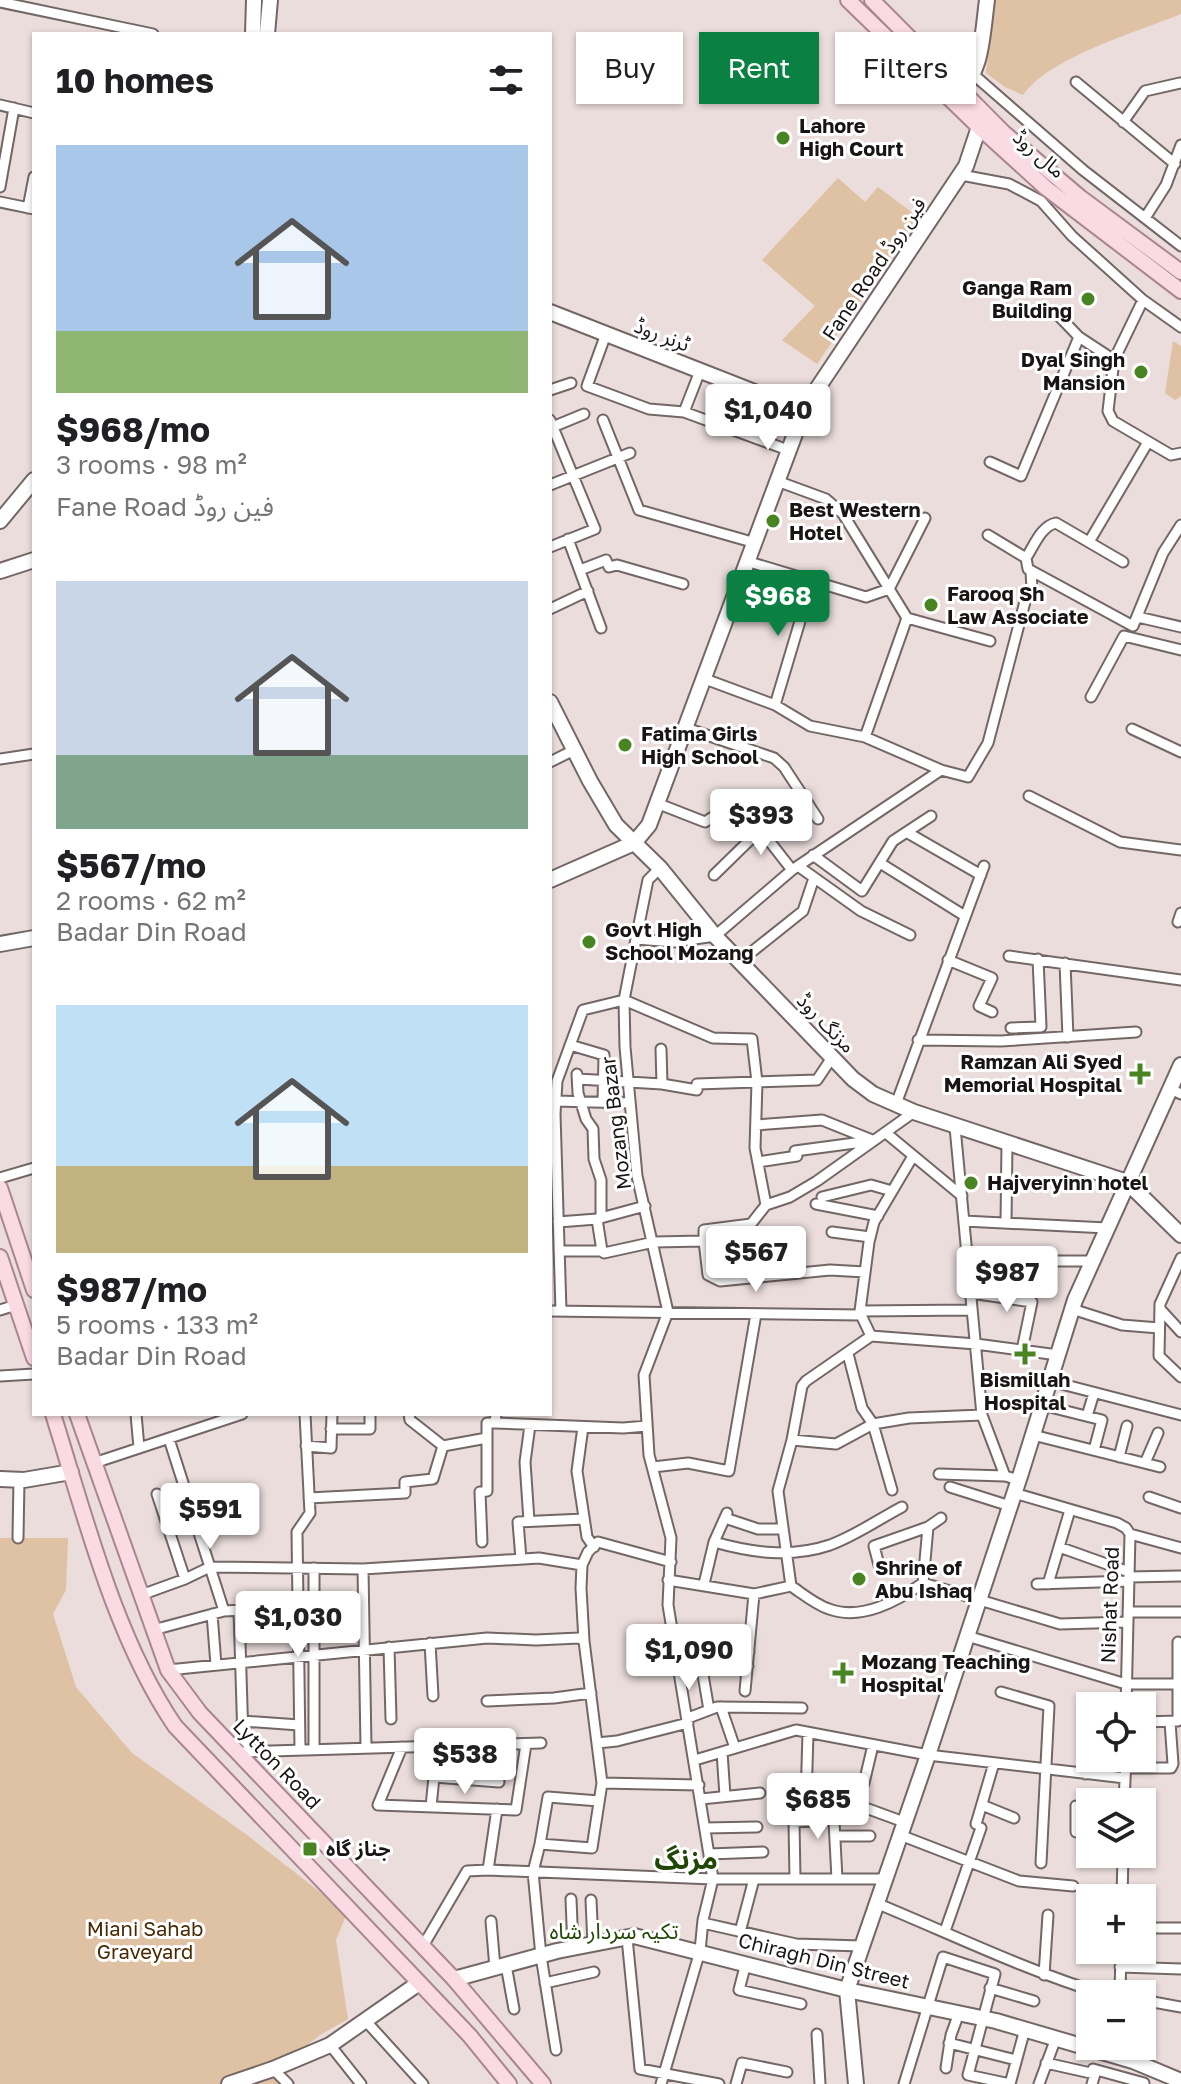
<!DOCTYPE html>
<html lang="en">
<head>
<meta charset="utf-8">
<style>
  :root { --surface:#fff; --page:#f6f6f6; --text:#202124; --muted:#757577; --accent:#0b8043 }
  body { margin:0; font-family:"Golos Text","Noto Sans Arabic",sans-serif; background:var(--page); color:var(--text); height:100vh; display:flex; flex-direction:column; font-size:30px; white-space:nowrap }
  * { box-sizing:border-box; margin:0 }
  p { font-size:26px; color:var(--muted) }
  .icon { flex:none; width:44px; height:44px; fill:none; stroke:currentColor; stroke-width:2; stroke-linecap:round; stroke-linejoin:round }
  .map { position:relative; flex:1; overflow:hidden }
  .drawer { position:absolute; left:32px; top:32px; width:520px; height:1384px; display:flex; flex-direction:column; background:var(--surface); border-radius:0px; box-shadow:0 2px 6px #0004 }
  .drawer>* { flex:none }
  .guide { position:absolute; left:576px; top:32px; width:484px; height:72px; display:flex; gap:16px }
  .controls { position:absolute; left:1076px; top:1692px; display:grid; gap:16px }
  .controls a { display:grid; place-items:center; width:80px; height:80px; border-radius:0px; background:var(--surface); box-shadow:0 2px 6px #0004; font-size:40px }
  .price { position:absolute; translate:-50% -68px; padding:0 18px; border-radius:8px; background:#fff; color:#222; font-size:26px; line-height:52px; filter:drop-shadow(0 2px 4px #0008) }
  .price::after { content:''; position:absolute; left:50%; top:48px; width:24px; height:18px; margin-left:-12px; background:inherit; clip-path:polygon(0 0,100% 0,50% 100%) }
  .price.active { background:var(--accent); color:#fff }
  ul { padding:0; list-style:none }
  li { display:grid; align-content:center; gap:16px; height:424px; padding:0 24px }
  li span { display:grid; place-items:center; height:248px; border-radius:0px; color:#555 }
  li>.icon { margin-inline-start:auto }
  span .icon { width:144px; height:144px; fill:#fffc; stroke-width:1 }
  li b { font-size:34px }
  h2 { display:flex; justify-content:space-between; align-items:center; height:96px; padding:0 24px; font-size:34px }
  .tag { padding:0 28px; border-radius:0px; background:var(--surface); box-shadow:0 2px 6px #0004; font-size:28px; line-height:72px }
  .tag.active { background:var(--accent); color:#fff }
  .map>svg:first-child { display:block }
  .green { fill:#dfc1a3 }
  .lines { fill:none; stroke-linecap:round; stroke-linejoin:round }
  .street-casing { stroke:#736766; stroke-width:13 }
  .secondary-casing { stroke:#736766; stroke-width:18 }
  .primary-casing { stroke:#a9858f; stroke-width:18 }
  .street { stroke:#fff; stroke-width:9 }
  .secondary { stroke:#fff; stroke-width:14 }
  .primary { stroke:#fadae3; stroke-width:14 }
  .poi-dot { fill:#488421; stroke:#fff; stroke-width:3 }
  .labels { text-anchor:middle; stroke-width:6; stroke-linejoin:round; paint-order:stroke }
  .poi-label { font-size:20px; font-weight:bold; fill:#1a1515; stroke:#fff; text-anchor:start }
  .street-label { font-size:20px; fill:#1a1515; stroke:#fff }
  .park-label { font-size:20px; fill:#482900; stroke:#fff }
  .neighbourhood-label { font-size:22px; fill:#214706; stroke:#fff }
  .district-label { font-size:28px; font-weight:bold; fill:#214706; stroke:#fff }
</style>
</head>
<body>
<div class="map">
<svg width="1181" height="2084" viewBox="0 0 1181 2084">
  <rect width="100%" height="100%" fill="#eadddc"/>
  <path class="green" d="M994,0H1181V14C1137,32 1050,57 1023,95L1005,87L986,73Z
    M838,178L865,202L878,187L918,217L817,364L782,340L815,306L762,260Z
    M1173,341L1181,346V396L1175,400L1165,393Z
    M0,1538H68L66,1590L53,1614L76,1687L132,1753L247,1835L347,1913L336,1940L348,2019L320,2035L277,2069L280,2084H0Z"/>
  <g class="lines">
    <g class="street-casing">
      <path id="street" d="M0,2L153,34
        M974,75L1083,170L1181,246
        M1076,82L1175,164
        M0,105L34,113
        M1123,122L1145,91L1180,83
        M961,175L1009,184L1041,201L1072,236L1143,300L1181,327
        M0,187L14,108
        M0,202L34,209
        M28,208L34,177
        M1145,218L1166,185L1181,145
        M1056,313L1079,337
        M606,334L587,386L649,409L684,412L788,450
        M1114,360L1108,411L1113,421L1171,455L1181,453
        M550,390L571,383
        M684,412L700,371
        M550,420L595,529L550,547
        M603,420L639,510L752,542
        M550,428L584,414
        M990,462L1021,476L1079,337L1114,360L1143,300
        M777,481L826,499L843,514L907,618L990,641
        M550,485L630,453
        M988,535L1026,558
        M568,539L601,628
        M1089,542L1148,442
        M746,561L866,597L889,589L925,518
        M1123,562L1056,523C1041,526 1034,546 1026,558L1028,569L1133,626L1163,553L1181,525
        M580,570L606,560L609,567L617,565L683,584
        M550,609L588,591
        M1138,617L1181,627
        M705,679L775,705L810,726L865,737L941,770L968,777L988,743L1027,594L1032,589L1031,571
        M1091,697L1124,636L1181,650
        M775,705L812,581
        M686,728L774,758L784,767L818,819
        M1132,729L1181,752
        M865,737L907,618
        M0,759L34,754
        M550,762L574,750
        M1029,796L1120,842L1181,850
        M659,804L705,822L722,811
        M756,824L792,870
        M908,833L981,875
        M813,855L862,891L893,841L931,816
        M880,863L965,916
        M798,866L861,911L910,935
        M660,868L648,880L636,939L624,1000L625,1047L637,1176L668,1312L644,1375L649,1455L671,1538L668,1605L713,1879L703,1920L700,1951L661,2084
        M714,875L760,830
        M1178,922L1181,913
        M636,939L674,942L715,936L792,870L941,770
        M1009,956L1181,980
        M948,960L992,978L979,1006L992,1012
        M739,962L803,911L814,878
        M1065,963L1068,1037
        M624,1000L713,1038L752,1039L757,1082L755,1148L766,1205
        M1011,1028L1041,1027L1038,959
        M918,1040L1001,1041L1136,1032
        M570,1045L604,1055L603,1102
        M661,1049L662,1084
        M577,1074L578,1093L586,1119L593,1129L594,1159L601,1180V1218
        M578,1079L662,1084L697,1090V1084L817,1080L831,1059
        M1170,1089L1181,1094
        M556,1101L630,1103
        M896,1104L984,866
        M756,1125L822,1120L872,1140
        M955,1127L982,1415L1005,1476L1019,1480
        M886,1133L962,1196
        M913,1156L874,1222L869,1242L860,1311L972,1310
        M758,1162L797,1156L795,1151L870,1141
        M0,1178L34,1168
        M822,1197L871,1185L892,1191
        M816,1204L878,1216
        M964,1221L1107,1228
        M558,1222L597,1219L645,1206
        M1006,1223L1007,1143
        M832,1232L870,1237
        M704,1241L708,1275L720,1281L830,1270L865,1272
        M559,1251H602L597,1219
        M602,1251L604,1253L654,1242L704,1241V1230L751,1224L766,1205L790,1197L817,1181L914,1112
        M1181,1258L1160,1304L1159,1356L1181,1377
        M968,1261H1092
        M971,1293L1032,1302L1022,1350
        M1072,1309L1122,1325L1159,1328
        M1160,1309L1181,1332
        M0,1310L16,1305
        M550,1311L861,1315L871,1336L976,1344L1058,1355
        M561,1311L555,1114L557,1081L583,1010L624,1000
        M848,1354L862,1408L873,1424L892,1490
        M0,1376L34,1374
        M1050,1381L1181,1415
        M1042,1405L1102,1420L1094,1450
        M136,1414L139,1448
        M409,1414L410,1420L443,1446
        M1087,1416L1094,1393
        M495,1423L623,1428L647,1426
        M583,1427L577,1471L587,1537L594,1547
        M331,1429H370V1414
        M1033,1435L1160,1467
        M169,1439L224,1611
        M792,1440L836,1444L873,1424L909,1418L982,1415
        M306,1446L331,1448L332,1414
        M1119,1457L1127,1426
        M94,1463L242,1414
        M1145,1463L1158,1433
        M653,1467L688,1463L729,1471L756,1314
        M939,1474L1005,1476
        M950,1487L1010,1506
        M1014,1493L1117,1523L1126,1528L1130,1534L1126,1706
        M157,1494L185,1579L210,1567L363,1569L539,1558L582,1565
        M1149,1497L1181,1508
        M309,1498L405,1493V1482L433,1479L443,1446L487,1438
        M725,1518L758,1529H783
        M529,1521L525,1462L530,1425
        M1130,1534L1181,1548
        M18,1538L19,1480
        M482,1542L480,1492L487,1491V1423H495L496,1414
        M714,1542C753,1553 791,1558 830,1545C855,1536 879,1519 902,1507
        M1059,1547L1129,1572
        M521,1559L518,1522L584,1519
        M879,1565L874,1546L928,1527
        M314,1568V1749
        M363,1569L366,1747
        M1129,1577L1181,1576
        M668,1580L754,1594L791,1586C803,1594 816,1605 829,1609C862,1621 897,1601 923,1583L1060,1624L1128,1622
        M923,1583L928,1527L941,1518
        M704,1584L714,1542L727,1513
        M1037,1584L1129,1581
        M1048,1584L1070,1510
        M791,1586L778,1491L792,1440L802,1386L806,1381L871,1336
        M141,1595L185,1579
        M239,1610L243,1739L254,1751
        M1128,1612H1181
        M212,1614L216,1665
        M153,1630L224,1611L297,1607
        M967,1636L1126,1684H1178
        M430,1643L433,1696
        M389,1647L391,1719
        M675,1647L720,1645L749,1652
        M702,1669L709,1710
        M168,1670L487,1638L536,1640L579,1638L584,1641
        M680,1670L748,1666
        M745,1691L754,1594
        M1001,1692L1049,1706L1041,1863
        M487,1701L554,1698L591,1693
        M721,1707L735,1748
        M688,1718L717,1707L802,1708
        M242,1721L299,1725
        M1142,1722L1178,1721V1642
        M808,1733L806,1801L852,1803L904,1822
        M597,1743L617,1741L688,1723
        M402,1747L378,1805L516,1810L526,1744
        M300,1749L297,1532L310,1513L305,1414
        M238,1752L541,1743
        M722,1752L725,1796
        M695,1760L796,1730L928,1755L1125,1778
        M1126,1768H1171L1173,1764L1170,1722
        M1085,1774L1090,1735
        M434,1777L499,1782
        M602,1783L699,1785
        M864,1783L873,1745
        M701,1799L760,1793
        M599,1801L548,1797L540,1844L592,1848L602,1783L584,1641L581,1588L582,1565L588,1552L598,1542L671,1562
        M833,1802L837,1879
        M1124,1802L1126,1758
        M982,1805L1014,1818
        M431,1807L437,1746
        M976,1824L994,1763
        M705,1828L757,1827
        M1076,1832V1806L1090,1805
        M900,1835L1019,1881L1073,1886
        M835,1836H870
        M540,1844L533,1872L541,1956L556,2050
        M709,1854L763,1852
        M488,1870L713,1879H884
        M795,1879L794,1822L813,1821
        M1122,1898L1123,1854
        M571,1899L573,1948
        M591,1900L593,1944
        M876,1903C951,1934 1025,1970 1103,1994
        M491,1921L495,1968
        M703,1923L796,1944L861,1946
        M1142,1928H1181
        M945,1931L981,1828
        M740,1932L754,1879
        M627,1938L640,2069L719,2084
        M423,1946L467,1871L488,1870L497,1809
        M746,1963L739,1990L801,2004
        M506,1965L514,2009
        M1120,1967L1181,1969
        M1044,1975L1048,1915
        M545,1983L594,1972
        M990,1988L1034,2001
        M1120,1994L1121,1950
        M1142,2000L1181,2007
        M364,2019L423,2084
        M817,2034L820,2084
        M949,2043L1016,2060
        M330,2045L361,2084
        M1080,2045L1090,2014
        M1046,2063L1095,2074L1092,2084
        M946,2068L951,2035L959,2013
        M273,2069L288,2084
        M1093,2069L1144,2083
        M736,2084L742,2063L787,2072
        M904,2084L943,1957L995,1974L968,2075L1010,2084L1025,2029
        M1039,2084L1056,2038"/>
    </g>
    <g class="secondary-casing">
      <path id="secondary" d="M253,34L254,0
        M267,34L270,0
        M955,99C983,72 982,37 987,0
        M550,312L803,411
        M0,521L34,480
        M0,571L34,560
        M550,702L590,781L616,825L660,868L715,936L853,1079L873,1094L914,1112L1127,1182L1181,1235
        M550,880L634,843L649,825L805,407L966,166L979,127L986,119
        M0,944L34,938
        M0,1479L24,1480L71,1472
        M454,1979L557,1951L634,1936L847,1990L996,2021L1133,2061L1181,2081
        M229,2084L273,2069L330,2045L419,1983
        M856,2084L847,1990L928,1755L1021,1473L1075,1300L1181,1065"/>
    </g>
    <g class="primary-casing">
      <path id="primary" d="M848,0L979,127L1046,188L1181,291
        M872,0L1004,133L1081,198L1181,272
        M0,1188L34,1290
        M0,1257L34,1358
        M53,1414C85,1516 115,1638 175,1726L470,2036L509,2084
        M77,1414L168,1670L200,1713L454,1979L543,2084"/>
    </g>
    <use href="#street" class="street"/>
    <use href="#secondary" class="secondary"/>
    <use href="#primary" class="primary"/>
  </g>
  <g class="poi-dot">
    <circle cx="783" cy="138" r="8"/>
    <circle cx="1088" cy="299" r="8"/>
    <circle cx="1141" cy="372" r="8"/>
    <circle cx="773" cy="521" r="8"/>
    <circle cx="931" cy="605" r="8"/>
    <circle cx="625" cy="745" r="8"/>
    <circle cx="589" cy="942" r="8"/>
    <path d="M1136 1062h8v8h8v8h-8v8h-8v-8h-8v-8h8z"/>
    <circle cx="971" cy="1183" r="8"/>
    <path d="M1021 1342h8v8h8v8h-8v8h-8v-8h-8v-8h8z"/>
    <circle cx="859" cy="1579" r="8"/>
    <path d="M839 1661h8v8h8v8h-8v8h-8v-8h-8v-8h8z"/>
    <rect x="302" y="1841" width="16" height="16" rx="4"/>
  </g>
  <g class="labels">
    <g class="poi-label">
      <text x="799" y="133">Lahore<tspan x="799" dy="23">High Court</tspan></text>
      <text x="1072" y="295" text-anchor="end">Ganga Ram<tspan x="1072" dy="23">Building</tspan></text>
      <text x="1125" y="367" text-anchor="end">Dyal Singh<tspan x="1125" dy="23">Mansion</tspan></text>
      <text x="789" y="517">Best Western<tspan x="789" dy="23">Hotel</tspan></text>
      <text x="947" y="601">Farooq Sh<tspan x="947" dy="23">Law Associate</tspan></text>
      <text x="641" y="741">Fatima Girls<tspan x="641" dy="23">High School</tspan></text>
      <text x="605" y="937">Govt High<tspan x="605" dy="23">School Mozang</tspan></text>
      <text x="1122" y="1069" text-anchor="end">Ramzan Ali Syed<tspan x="1122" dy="23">Memorial Hospital</tspan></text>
      <text x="987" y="1190">Hajveryinn hotel</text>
      <text x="1025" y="1387" text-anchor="middle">Bismillah<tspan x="1025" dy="23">Hospital</tspan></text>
      <text x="875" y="1575">Shrine of<tspan x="875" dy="23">Abu Ishaq</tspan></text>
      <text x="861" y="1669">Mozang Teaching<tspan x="861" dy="23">Hospital</tspan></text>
      <text x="326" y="1856">جناز گاہ</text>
    </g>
    <g class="street-label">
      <text transform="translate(1039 154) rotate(41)" y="7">مال روڈ</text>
      <text transform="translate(874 269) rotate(-56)" y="7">Fane Road فین روڈ</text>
      <text transform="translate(662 335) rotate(21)" y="7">ٹرنر روڈ</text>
      <text transform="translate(826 1023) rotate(46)" y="7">مزنگ روڈ</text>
      <text transform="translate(616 1123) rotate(-97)" y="7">Mozang Bazar</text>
      <text transform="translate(1110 1605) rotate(-88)" y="7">Nishat Road</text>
      <text transform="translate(277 1764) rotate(46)" y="7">Lytton Road</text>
      <text transform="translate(824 1961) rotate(14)" y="7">Chiragh Din Street</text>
    </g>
    <g class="park-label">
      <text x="145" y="1936">Miani Sahab<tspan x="145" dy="23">Graveyard</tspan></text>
    </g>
    <g class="neighbourhood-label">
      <text x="614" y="1939">تکیہ سردار شاہ</text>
    </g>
    <g class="district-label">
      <text x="686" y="1869">مزنگ</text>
    </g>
  </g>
</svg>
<div class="controls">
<a><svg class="icon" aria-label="locate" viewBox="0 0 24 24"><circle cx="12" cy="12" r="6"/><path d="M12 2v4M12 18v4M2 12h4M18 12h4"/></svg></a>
<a><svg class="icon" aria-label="layers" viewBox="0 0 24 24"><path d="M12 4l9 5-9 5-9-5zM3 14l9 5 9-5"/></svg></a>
<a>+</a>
<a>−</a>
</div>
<b class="price" style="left:768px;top:452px">$1,040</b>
<b class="price active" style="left:778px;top:638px">$968</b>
<b class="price" style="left:761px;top:857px">$393</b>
<b class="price" style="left:756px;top:1294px">$567</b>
<b class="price" style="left:1007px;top:1314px">$987</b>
<b class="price" style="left:210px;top:1551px">$591</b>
<b class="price" style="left:298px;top:1659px">$1,030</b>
<b class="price" style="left:689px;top:1692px">$1,090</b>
<b class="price" style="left:465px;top:1796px">$538</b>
<b class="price" style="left:818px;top:1841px">$685</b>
<div class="guide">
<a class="tag">Buy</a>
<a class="tag active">Rent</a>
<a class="tag">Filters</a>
</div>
<section class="drawer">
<h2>10 homes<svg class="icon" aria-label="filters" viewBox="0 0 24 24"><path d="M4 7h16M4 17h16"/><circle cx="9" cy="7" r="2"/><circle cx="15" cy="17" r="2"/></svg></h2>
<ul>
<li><span style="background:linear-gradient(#a9c7e8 75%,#8fb573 0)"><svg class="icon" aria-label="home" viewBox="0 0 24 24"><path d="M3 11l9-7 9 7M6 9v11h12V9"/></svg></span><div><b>$968/mo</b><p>3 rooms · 98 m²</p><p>Fane Road فین روڈ</p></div></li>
<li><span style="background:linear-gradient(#c9d6e8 70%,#7fa58c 0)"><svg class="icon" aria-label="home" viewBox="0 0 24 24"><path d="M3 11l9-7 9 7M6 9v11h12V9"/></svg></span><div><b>$567/mo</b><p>2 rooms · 62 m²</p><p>Badar Din Road</p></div></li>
<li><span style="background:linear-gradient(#bfe0f5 65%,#c2b280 0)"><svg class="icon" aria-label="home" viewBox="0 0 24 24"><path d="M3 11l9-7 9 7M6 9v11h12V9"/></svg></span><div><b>$987/mo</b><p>5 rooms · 133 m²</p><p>Badar Din Road</p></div></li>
</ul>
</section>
</div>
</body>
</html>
